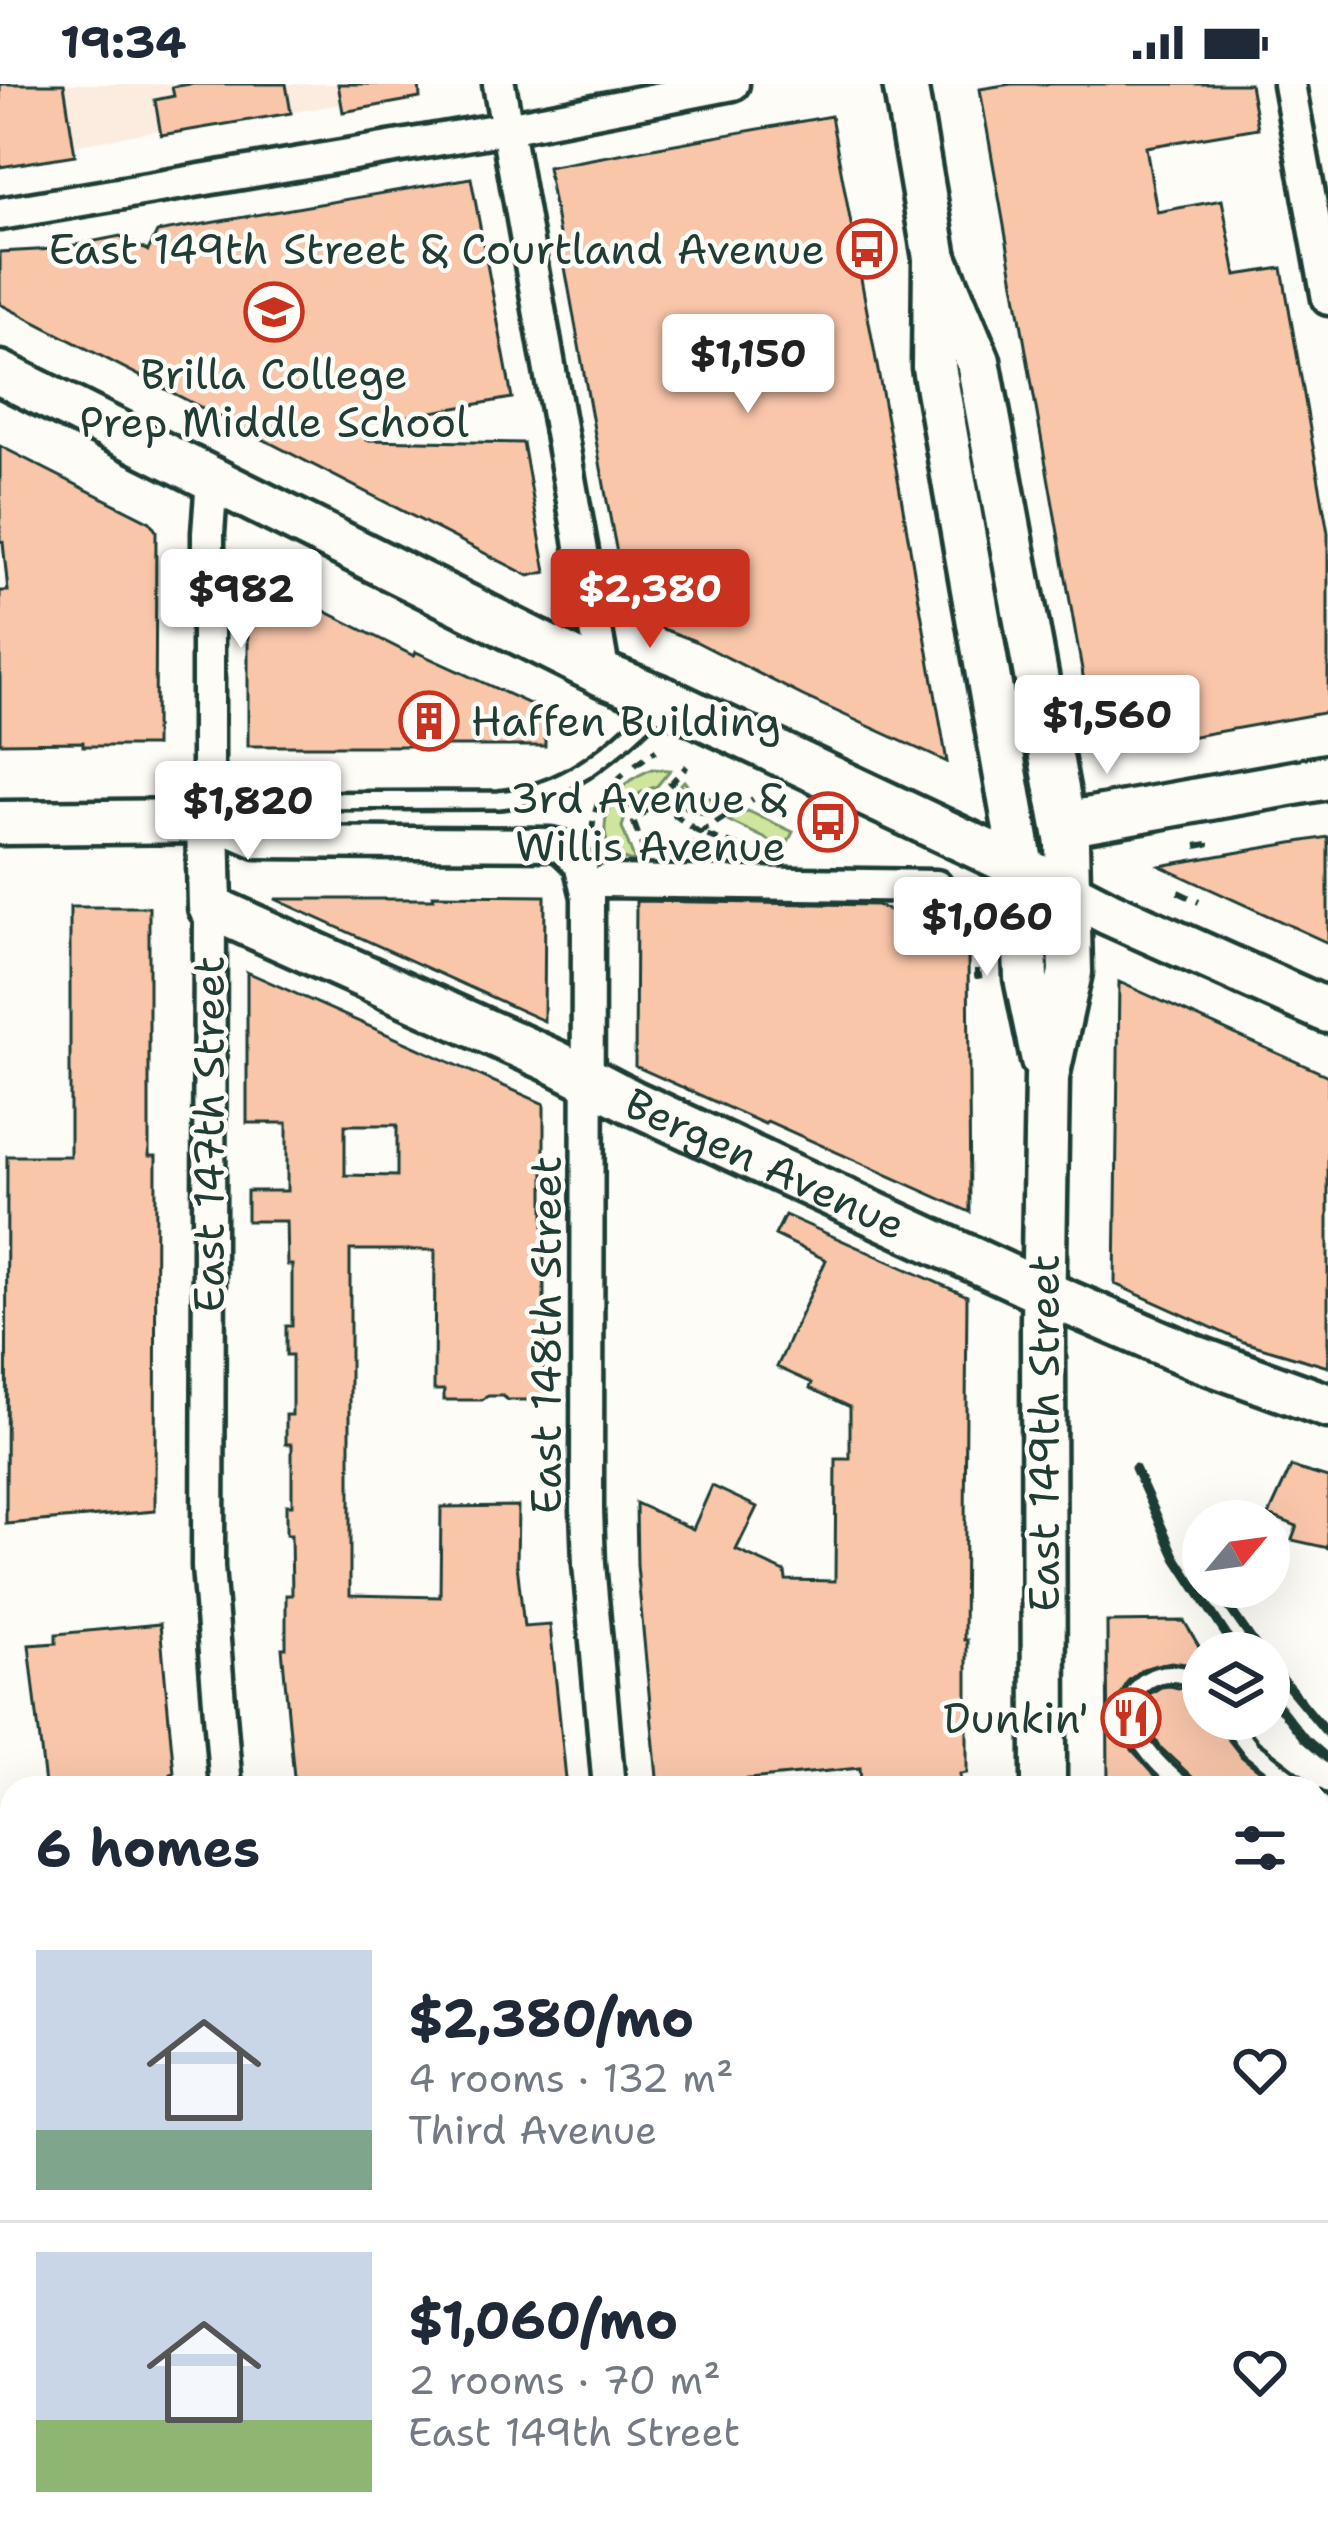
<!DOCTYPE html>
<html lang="en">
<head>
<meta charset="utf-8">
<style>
  :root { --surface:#fff; --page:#f6f6f7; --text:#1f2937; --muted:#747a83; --line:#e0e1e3; --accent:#c8321e }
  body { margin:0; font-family:"Shantell Sans",sans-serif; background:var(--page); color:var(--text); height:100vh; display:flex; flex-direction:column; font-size:45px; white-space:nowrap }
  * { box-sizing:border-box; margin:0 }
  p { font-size:39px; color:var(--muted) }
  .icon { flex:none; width:66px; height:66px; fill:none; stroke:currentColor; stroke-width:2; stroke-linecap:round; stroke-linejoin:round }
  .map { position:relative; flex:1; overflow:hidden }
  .panel { position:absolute; left:0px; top:1692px; width:1329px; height:771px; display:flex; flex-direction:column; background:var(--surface); border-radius:36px 36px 0 0; box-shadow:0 12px 48px #0002 }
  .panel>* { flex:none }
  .needle { width:78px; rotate:61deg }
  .buttons { position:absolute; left:1182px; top:1416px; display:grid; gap:24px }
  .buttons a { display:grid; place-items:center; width:108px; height:108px; border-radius:50%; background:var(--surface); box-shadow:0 12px 48px #0002; font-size:60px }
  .price { position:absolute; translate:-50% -102px; padding:0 27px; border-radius:12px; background:#fff; color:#222; font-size:39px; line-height:78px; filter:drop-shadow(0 3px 6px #0008) }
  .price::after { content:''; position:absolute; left:50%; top:72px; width:36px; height:27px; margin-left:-18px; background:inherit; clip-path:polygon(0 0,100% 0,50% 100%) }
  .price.selected { background:var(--accent); color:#fff }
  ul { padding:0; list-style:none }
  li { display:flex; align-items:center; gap:36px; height:300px; padding:0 36px }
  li+li { border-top:3px solid var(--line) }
  li span { display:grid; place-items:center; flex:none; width:336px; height:240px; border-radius:0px; color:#555 }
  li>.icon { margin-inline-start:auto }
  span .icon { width:144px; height:144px; fill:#fffc; stroke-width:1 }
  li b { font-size:51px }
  h2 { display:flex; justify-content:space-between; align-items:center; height:144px; padding:0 36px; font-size:51px }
  .status { display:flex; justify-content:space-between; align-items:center; height:84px; padding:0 60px; background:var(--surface); direction:ltr }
  .status svg { height:33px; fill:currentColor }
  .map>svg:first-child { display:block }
  .built { fill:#fcece0 }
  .green { fill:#cee59b; stroke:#769168; stroke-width:3 }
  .building { fill:#f9c6aa; stroke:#1f3d34; stroke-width:3; fill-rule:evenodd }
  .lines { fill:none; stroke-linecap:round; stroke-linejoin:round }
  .lane-casing { stroke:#1f3d34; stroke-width:24 }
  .street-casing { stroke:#1f3d34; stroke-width:39 }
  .secondary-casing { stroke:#1f3d34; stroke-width:51 }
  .path { stroke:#1f3d34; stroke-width:6; stroke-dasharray:12 9; stroke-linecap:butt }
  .lane { stroke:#fdfcf7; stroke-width:15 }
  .street { stroke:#fdfcf7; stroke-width:30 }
  .secondary { stroke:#fdfcf7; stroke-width:42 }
  .rail { stroke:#1f3d34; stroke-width:9 }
  .labels { text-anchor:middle; stroke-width:9; stroke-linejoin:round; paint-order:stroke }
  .poi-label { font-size:42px; fill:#1f3d34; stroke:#fdfcf7; text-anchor:end }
  .street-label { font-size:42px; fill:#1f3d34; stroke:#fdfcf7 }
</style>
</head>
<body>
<div class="status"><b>19:34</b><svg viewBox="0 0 49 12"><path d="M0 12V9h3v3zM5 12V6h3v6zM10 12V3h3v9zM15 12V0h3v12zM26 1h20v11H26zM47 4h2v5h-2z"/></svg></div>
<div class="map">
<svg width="1328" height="2461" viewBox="0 0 1328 2461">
  <rect width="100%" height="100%" fill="#fdfcf7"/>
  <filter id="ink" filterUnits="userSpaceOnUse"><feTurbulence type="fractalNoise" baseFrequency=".00833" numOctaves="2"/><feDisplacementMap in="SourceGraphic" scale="24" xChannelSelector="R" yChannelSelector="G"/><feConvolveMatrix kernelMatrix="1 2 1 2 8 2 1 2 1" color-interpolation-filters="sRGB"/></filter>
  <g filter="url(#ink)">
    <path class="built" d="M64,0H338L342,20L161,51L159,46L74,62Z"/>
    <path class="green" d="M652,685L670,686L657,702L640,709L628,724L622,743L635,778C597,773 599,731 619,707C628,696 639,691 652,685Z
      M684,697L694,710L730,719L712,732C694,728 681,727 672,710Z
      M748,727L793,748L785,764L729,737Z"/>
    <path class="building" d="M0,0H64L75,71L0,83Z
      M190,0H286L291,29L161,51L155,16L174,12L172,3Z
      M338,0H419L420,14L343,28Z
      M1011,0H1250L1258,44L1146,63L1157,128L1222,116L1236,191L1282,184L1328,449V628L1105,668L1094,654L980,5Z
      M831,32L898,395L947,678L803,612L693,556L629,532L606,412L547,83Z
      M471,94L512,314L364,340L366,356L523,359L546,488L529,492L0,220V168L55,165L120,152L148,167L157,148Z
      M0,362L150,438L156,447L155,662H83V658L0,659V507H8L3,458L0,457Z
      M269,499L414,572L416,568L545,627V662H248V512Z
      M1328,753V859L1160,782L1274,762Z
      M433,811L545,812L544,937L275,815H434Z
      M636,817L877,821L968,862L970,1128L767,1037L765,1040L635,982Z
      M70,823H149V1072H156L155,1427L6,1440L7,1072H70Z
      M247,888L544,1020V1316H508L503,1312H488L482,1316H444V1306H434L435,1166H350V1511L440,1513L441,1423L518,1422L517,1480L524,1543L550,1541L567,1704H415V1701L380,1704H295L282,1564H286V1511H292L291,1451H286V1421H292V1360H286V1331H292V1271H286V1242H292V1181H287L286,1137H247V1107H287V1039H247ZM345,1041H397V1092L345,1091Z
      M1119,898L1328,992V1283L1244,1258L1115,1200Z
      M785,1131L967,1212L964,1556H967V1689L960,1690L961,1704H913L912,1695L861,1697L860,1684L658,1704L637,1482L636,1419L693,1445L712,1402L757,1423L736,1466L785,1488L786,1496L835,1497L836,1375H850V1323L810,1304L812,1299L777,1283L826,1176L775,1151Z
      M1291,1383L1328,1394V1464L1292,1456L1297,1442L1269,1431Z
      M1184,1537L1203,1569V1588L1186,1580L1171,1578L1143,1585L1128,1597L1121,1611L1119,1624L1121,1642L1132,1666L1167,1704H1108L1107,1538Z
      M160,1540L174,1689L171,1690L172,1704H94V1697L45,1701L29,1561L56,1559V1550Z
      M1170,1602L1187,1606L1203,1615V1635H1216L1218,1642L1242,1673L1282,1704H1198L1194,1695L1160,1663L1144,1635V1617L1148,1611L1161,1603Z"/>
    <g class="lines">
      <g class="lane-casing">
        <path id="lane" d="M211,736L256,717L499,716C571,709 612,667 662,620
          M1228,1635L1251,1665L1302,1704
          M1186,1704C1164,1687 1131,1657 1131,1626C1130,1589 1180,1578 1203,1603
          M1317,1716L1328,1725
          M1317,1804L1328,1812
          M1317,1901L1328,1900"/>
      </g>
      <g class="street-casing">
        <path id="street" d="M499,0L604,591
          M1289,0L1328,215
          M0,130L507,44L733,0
          M212,395L208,449V737L257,758L551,760L562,763L580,780L588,813L587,1425L589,1480L609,1704
          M605,797L936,802
          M210,823L208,1483L226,1704
          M1317,2039L1328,2038
          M0,2164L12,2163
          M297,2451L298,2461
          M679,2451L680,2461"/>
      </g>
      <g class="secondary-casing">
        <g id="secondary">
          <path d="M905,0L935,174L934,283L1022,784L1026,894L1043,976"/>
          <path d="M935,174L978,277L1067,759L1070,888L1047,993L1043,1238L1044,1704"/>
          <path d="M0,289L604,591L666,616L1022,784L1109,829L1328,927"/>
          <path id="s1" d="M0,739L208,737L210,823L555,978L632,1018L1043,1208L1194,1273L1328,1322"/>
          <path d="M1064,740L1328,693"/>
          <path d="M1080,2451L1081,2461"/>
        </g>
      </g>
      <path class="path" d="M635,681L656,666
        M655,717L700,749L752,767
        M592,749C594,719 602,709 624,690
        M1196,762L1207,760L1205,752
        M684,766L700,749L753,715
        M645,770L634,739L687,682
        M1178,808L1199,818
        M977,885V892L982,891"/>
      <use href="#lane" class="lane"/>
      <use href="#street" class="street"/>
      <use href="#secondary" class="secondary"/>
      <path class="rail" d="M1135,1384L1176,1474L1238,1569
        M1215,1503L1261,1569
        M1269,1579L1328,1650
        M1269,1610L1304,1654L1328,1675"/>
    </g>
  </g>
  <defs>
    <g id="bus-ring" transform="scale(3)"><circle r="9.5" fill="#fdfcf7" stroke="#c8321e" stroke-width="1.5"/><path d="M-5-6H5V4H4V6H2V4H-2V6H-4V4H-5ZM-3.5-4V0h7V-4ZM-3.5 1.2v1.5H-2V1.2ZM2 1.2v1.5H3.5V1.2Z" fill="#c8321e"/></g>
    <g id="school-ring" transform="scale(3)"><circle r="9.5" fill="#fdfcf7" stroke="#c8321e" stroke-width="1.5"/><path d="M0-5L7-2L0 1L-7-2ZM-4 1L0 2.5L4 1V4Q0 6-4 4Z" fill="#c8321e"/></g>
    <g id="building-ring" transform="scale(3)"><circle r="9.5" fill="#fdfcf7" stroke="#c8321e" stroke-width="1.5"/><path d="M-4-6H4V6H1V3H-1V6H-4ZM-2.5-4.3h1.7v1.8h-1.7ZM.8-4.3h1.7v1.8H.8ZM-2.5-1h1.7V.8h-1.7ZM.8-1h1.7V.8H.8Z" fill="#c8321e"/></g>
    <g id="restaurant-ring" transform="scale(3)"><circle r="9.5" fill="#fdfcf7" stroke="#c8321e" stroke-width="1.5"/><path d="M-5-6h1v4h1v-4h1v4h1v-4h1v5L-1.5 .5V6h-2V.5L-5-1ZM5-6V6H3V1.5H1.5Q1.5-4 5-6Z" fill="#c8321e"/></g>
  </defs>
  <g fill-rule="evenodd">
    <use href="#bus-ring" x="867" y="165"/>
    <use href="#school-ring" x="274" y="228"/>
    <use href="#building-ring" x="429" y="637"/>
    <use href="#bus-ring" x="828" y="738"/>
    <use href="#restaurant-ring" x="1131" y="1634"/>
  </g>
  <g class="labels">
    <g class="poi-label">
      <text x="825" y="180">East 149th Street &amp; Courtland Avenue</text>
      <text x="274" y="305" text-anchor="middle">Brilla College<tspan x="274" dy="48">Prep Middle School</tspan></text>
      <text x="471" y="652" text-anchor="start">Haffen Building</text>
      <text x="786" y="729">3rd Avenue &amp;<tspan x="786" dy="48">Willis Avenue</tspan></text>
      <text x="1089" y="1649">Dunkin'</text>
    </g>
    <g class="street-label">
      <text transform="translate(209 1050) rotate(-90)" y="15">East 147th Street</text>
      <text dy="15" stroke="none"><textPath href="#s1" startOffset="906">Bergen Avenue</textPath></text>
      <text transform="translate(546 1251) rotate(-90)" y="15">East 148th Street</text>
      <text transform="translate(1044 1349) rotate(-90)" y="15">East 149th Street</text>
    </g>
  </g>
</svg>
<div class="buttons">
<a><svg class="needle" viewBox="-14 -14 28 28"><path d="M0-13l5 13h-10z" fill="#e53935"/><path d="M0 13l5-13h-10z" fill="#747a83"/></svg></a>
<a><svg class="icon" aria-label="layers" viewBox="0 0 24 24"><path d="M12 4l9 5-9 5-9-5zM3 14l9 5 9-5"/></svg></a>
</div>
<b class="price" style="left:748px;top:332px">$1,150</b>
<b class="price" style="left:241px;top:567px">$982</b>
<b class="price selected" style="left:650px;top:567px">$2,380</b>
<b class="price" style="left:1107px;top:693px">$1,560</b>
<b class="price" style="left:248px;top:779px">$1,820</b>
<b class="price" style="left:987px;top:895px">$1,060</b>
<section class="panel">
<h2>6 homes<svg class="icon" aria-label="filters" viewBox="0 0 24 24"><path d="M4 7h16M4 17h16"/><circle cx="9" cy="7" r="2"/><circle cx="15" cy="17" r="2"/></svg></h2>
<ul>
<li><span style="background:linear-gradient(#c9d6e8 75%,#7fa58c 0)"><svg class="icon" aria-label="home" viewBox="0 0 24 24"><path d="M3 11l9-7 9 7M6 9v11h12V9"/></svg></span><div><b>$2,380/mo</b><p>4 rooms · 132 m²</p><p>Third Avenue</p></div><svg class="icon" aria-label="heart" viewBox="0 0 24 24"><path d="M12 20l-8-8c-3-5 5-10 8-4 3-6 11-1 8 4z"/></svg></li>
<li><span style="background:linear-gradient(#c9d6e8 70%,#8fb573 0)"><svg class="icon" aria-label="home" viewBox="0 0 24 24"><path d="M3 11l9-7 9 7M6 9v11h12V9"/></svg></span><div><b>$1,060/mo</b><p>2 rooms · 70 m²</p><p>East 149th Street</p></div><svg class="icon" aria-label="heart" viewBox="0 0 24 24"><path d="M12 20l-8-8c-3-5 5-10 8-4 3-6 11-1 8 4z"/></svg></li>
</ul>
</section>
</div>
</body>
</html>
